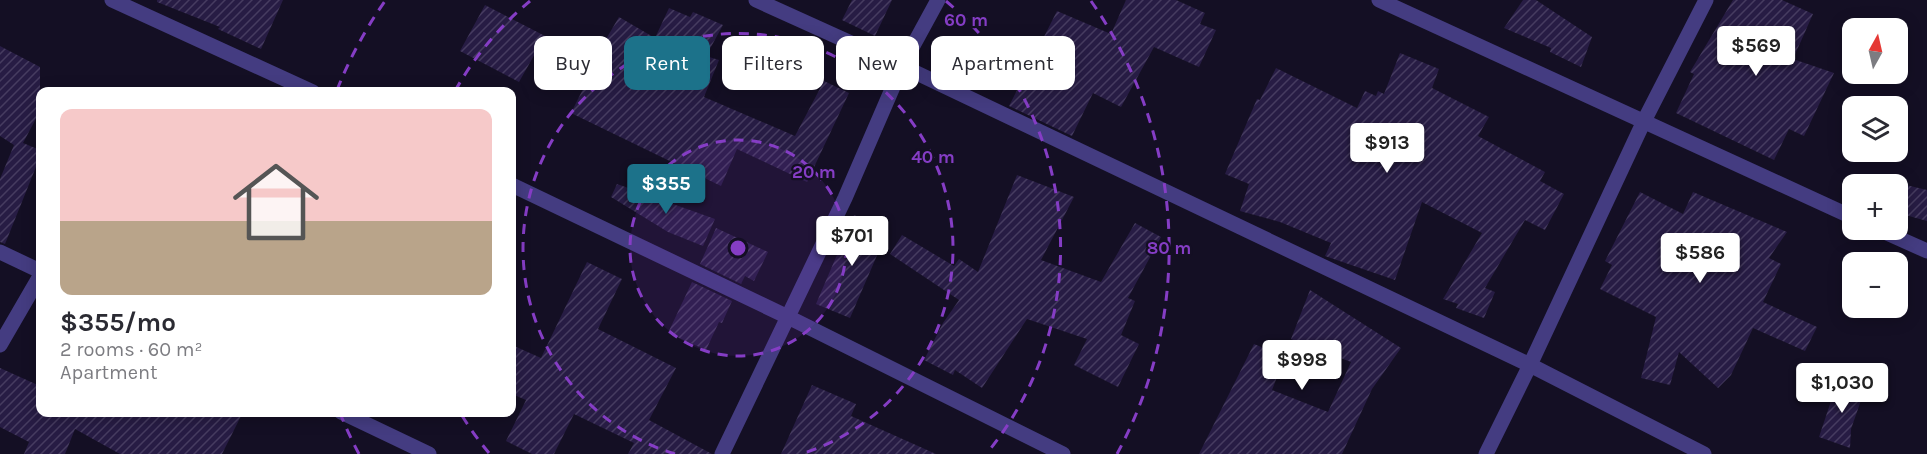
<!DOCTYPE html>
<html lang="en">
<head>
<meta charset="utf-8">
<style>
  :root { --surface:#fff; --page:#f7f7f7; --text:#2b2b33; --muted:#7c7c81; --line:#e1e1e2; --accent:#1c728a }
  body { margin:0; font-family:Karla,sans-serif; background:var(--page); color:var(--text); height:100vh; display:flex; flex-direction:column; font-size:22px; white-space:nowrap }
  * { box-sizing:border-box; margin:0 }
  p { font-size:20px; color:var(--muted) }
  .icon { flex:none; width:33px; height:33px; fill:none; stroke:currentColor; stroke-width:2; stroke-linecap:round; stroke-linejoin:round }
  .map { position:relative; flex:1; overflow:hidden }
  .details { position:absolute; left:36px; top:87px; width:480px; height:330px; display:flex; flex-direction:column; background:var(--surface); border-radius:12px; box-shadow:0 3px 15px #0003 }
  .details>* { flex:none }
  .guide { position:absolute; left:534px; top:36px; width:570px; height:54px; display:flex; gap:12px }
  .needle { width:39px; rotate:8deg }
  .buttons { position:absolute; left:1842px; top:18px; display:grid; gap:12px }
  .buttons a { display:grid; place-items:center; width:66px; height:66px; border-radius:12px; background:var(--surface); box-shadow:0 3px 15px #0003; font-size:30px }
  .price { position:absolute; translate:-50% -51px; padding:0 14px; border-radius:6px; background:#fff; color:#222; font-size:20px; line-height:39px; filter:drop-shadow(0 2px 3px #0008) }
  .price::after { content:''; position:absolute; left:50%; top:36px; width:18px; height:14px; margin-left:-9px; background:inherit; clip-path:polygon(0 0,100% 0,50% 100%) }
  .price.on { background:var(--accent); color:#fff }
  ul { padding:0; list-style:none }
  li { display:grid; align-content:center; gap:12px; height:318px; padding:0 24px }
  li+li { border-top:2px solid var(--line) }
  li span { display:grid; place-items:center; height:186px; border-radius:12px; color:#555 }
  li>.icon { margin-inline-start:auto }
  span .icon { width:108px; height:108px; fill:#fffc; stroke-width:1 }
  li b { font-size:26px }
  .tag { padding:0 21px; border-radius:12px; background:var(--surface); box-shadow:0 3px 15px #0003; font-size:21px; line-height:54px }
  .tag.on { background:var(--accent); color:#fff }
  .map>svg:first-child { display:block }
  .building { fill:url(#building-hatch) }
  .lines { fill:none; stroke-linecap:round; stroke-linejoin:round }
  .minor { stroke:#443c81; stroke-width:15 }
  .ring { fill:none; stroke:#853dc5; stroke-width:3; stroke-dasharray:10 8 }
  .centre { fill:#853dc5; stroke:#140f24; stroke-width:3 }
  .ring-label { font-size:18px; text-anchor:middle; font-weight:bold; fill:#853dc5; stroke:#140f24; stroke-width:4.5; stroke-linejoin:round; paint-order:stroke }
</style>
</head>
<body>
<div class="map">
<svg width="1927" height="454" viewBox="0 0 1927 454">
  <defs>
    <pattern id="building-hatch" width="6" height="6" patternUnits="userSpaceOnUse" patternTransform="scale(1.5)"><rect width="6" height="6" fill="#271c44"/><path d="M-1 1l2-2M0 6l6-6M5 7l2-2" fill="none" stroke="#463c60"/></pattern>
  </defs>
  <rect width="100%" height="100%" fill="#140f24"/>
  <path class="building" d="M157,0H283L261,49L218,29L220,27L157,2Z
    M852,0H892L875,36L842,20Z
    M1126,0H1176L1205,13L1200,24L1216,30L1199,67L1154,47L1121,107L1093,93L1072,136L1009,106L1057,11L1111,34Z
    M1523,0H1536L1592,37L1581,67L1550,52L1551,48L1504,28Z
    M1733,0H1782L1813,14L1793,59L1834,73L1804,136L1789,129L1774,160L1676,113L1694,74L1690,72Z
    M485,5L545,36L519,82L460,51Z
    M669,8L690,17L693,12L723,25L706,56L719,60L704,97L795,136L824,81L849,93L807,182L737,149L721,186L571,113L590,75L586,73L619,17L655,38Z
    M0,46L40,67V111L23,143L40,150V157L5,244L0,242V179L14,145L0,136Z
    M1400,53L1439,69L1432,88L1489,117L1478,136L1545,172L1540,181L1564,194L1545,230L1525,220L1485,288L1495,292L1484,318L1456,308L1458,304L1443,299L1482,233L1422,202L1395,280L1325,256L1331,243L1280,222L1240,211L1249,184L1225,174L1257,99L1260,100L1276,68L1357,108L1365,91L1376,96L1378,91L1384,94Z
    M1017,175L1074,197L1041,260L1101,282L1135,223L1161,237L1128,298L1135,301L1121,335L1139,344L1118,387L1074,365L1087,339L1027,319L982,388L955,370L953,375L924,360L943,323L959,300L890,254L902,235L954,266L959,259L978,272Z
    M1898,183L1927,190V221L1898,213Z
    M617,184L715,219L703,246L668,232L611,197Z
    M1640,192L1683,214L1693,192L1787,232L1769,258L1781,264L1763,302L1817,327L1805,351L1753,328L1731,375L1718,388L1679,352L1670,385L1641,378L1656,317L1600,289L1612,265L1605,261Z
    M854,215L888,230L850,318L816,304Z
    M716,228L768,252L754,281L745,276L741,284L700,264Z
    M587,262L622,279L598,329L676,368L649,420L712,454H628L634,443L574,414L554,454H532L506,441L526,400L512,394V345L541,358Z
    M692,282L732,301L722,323L719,322L706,350L668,333Z
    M1310,290L1401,348L1372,389L1342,454H1199L1254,344L1285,357L1272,390L1328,412L1351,362L1291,339Z
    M0,368L40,386V412H243L222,454H120L75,429L65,454H24L29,442L0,427Z
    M1838,380L1865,389L1851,429L1850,448L1819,437Z
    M812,385L856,404L851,416L936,454H781Z"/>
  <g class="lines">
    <path class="minor" d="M112,0L313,92
      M756,0L902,66L1530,365L1704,454
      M1379,0L1852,217
      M512,185L788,317L1063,454
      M1880,230L1927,251
      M0,252L40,271
      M0,345L40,276
      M341,412L429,454
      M722,454L845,198L902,66L938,0
      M1486,454L1530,365L1644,121L1706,0"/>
  </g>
  <circle cx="738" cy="248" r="108" fill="#853dc5" fill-opacity=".12"/>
  <g class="ring">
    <circle cx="738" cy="248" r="108"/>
    <path d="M675 454A215 215 0 1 1 801 454"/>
    <path d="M489 453A323 323 0 0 1 461 414M455 91A323 323 0 0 1 530 1M946 1A323 323 0 0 1 987 453"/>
    <path d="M359 454A431 431 0 0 1 340 413M337 90A431 431 0 0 1 385 1M1091 1A431 431 0 0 1 1117 454"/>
  </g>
  <circle cx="738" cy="248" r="9" class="centre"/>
  <g class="ring-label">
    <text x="966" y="26">60 m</text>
    <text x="933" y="163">40 m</text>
    <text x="814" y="178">20 m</text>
    <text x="1169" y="254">80 m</text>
  </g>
</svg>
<div class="buttons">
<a><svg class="needle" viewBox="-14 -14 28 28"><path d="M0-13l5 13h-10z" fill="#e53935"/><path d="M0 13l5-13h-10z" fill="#7c7c81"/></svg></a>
<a><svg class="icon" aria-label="layers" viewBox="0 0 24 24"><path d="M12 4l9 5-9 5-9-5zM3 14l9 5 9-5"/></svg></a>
<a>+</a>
<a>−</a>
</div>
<b class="price" style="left:1756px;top:77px">$569</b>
<b class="price" style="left:1387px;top:174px">$913</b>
<b class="price on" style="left:666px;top:215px">$355</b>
<b class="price" style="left:852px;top:267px">$701</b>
<b class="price" style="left:1700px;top:284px">$586</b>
<b class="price" style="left:1302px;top:391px">$998</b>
<b class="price" style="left:1842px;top:414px">$1,030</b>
<div class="guide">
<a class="tag">Buy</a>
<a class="tag on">Rent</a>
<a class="tag">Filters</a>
<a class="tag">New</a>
<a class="tag">Apartment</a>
</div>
<section class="details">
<ul>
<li><span style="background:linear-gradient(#f6c9c9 60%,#b9a48a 0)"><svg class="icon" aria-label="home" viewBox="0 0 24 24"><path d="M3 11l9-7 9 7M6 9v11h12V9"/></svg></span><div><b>$355/mo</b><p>2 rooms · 60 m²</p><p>Apartment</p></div></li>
</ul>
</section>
</div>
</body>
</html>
